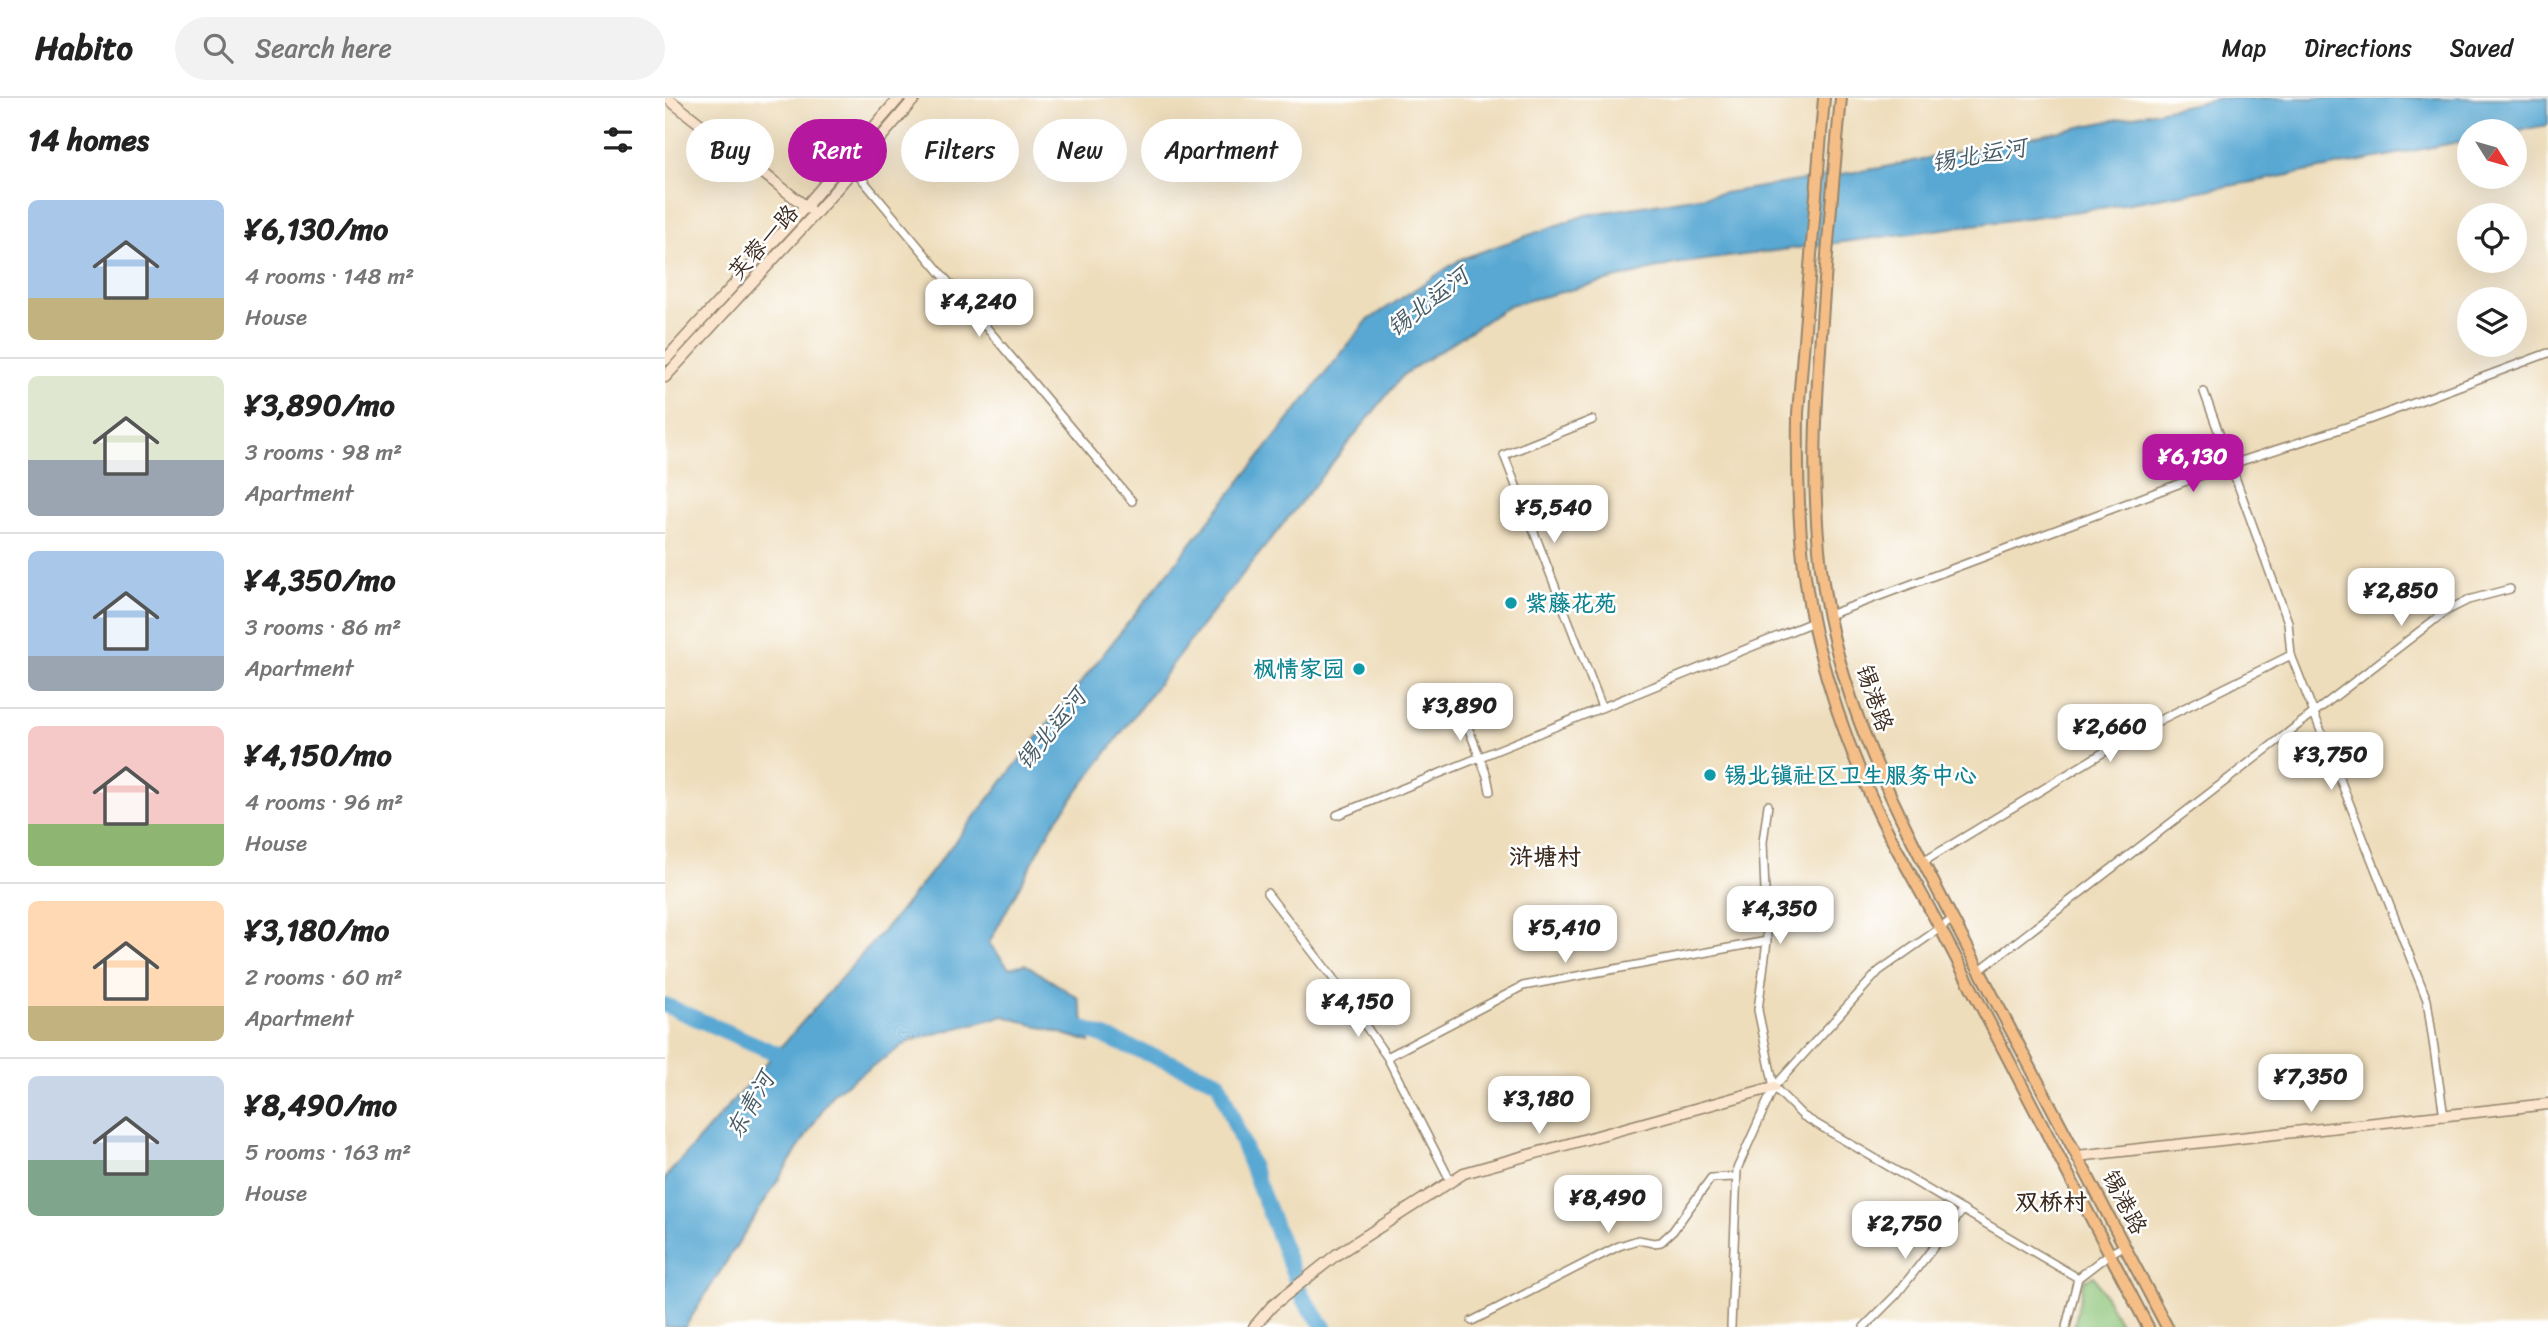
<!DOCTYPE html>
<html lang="en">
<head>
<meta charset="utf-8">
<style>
  :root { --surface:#fff; --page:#f2f2f2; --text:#222; --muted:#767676; --line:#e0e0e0; --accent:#b5179e }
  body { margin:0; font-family:Sriracha,"LXGW WenKai TC",sans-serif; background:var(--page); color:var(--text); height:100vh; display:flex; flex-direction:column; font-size:26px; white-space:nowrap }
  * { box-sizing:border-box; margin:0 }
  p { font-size:23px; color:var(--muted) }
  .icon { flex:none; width:38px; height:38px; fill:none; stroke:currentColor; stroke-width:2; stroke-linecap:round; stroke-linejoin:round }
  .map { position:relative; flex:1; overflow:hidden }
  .side { display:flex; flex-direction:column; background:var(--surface); width:665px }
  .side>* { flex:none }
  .hud { position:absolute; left:21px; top:21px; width:665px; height:63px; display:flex; gap:14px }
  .needle { width:46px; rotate:127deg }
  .tools { position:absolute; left:1792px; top:21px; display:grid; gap:14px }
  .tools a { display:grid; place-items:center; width:70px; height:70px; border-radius:50%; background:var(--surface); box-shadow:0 7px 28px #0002; font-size:35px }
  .price { position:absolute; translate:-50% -60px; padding:0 16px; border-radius:14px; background:#fff; color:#222; font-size:23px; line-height:46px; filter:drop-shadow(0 2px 4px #0008) }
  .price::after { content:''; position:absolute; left:50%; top:42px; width:21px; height:16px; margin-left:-10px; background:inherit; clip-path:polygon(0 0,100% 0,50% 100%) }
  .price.current { background:var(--accent); color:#fff }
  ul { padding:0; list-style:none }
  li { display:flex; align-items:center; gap:21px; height:175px; padding:0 28px }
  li+li { border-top:2px solid var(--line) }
  li span { display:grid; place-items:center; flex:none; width:196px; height:140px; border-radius:10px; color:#555 }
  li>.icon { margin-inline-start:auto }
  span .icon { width:84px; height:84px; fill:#fffc; stroke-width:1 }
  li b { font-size:30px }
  h2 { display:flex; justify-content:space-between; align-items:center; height:84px; padding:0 28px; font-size:30px }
  .tag { padding:0 24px; border-radius:32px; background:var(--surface); box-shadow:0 7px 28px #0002; font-size:24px; line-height:63px }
  .tag.current { background:var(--accent); color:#fff }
  header { display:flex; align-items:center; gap:42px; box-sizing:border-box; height:98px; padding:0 35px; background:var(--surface); border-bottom:2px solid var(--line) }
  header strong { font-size:33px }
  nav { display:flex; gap:38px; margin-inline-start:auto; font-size:24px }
  .search { width:490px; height:63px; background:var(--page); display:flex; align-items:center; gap:18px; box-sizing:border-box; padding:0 24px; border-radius:38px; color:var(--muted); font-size:26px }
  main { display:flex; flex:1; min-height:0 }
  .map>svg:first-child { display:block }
  .green { fill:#8cc377; stroke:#64764a; stroke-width:2 }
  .water { fill:#59a8d3; stroke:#4a6978; stroke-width:2 }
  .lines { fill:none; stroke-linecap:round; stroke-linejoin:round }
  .river { stroke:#59a8d3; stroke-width:16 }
  .street-casing { stroke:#94846c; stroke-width:10 }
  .secondary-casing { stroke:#94846c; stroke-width:13 }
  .primary-casing { stroke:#94846c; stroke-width:14 }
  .street { stroke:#fff; stroke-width:7 }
  .secondary { stroke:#fbe5cf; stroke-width:10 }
  .primary { stroke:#f6be87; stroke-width:10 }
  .culture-dot { fill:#0f9aa8; stroke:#fff; stroke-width:2.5 }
  .labels { text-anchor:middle; stroke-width:5; stroke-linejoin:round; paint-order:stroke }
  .street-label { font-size:23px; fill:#3b2a1e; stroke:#fff }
  .culture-label { font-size:23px; font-weight:bold; fill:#0d838f; stroke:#fff; text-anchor:start }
  .water-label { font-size:24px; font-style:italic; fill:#475c66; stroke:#fff }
  .neighbourhood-label { font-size:24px; font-weight:bold; fill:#3b2a1e; stroke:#fff }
</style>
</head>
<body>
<header>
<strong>Habito</strong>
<div class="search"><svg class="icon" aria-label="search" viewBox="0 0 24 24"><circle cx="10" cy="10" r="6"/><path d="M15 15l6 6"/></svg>Search here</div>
<nav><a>Map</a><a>Directions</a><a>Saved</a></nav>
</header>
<main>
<section class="side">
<h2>14 homes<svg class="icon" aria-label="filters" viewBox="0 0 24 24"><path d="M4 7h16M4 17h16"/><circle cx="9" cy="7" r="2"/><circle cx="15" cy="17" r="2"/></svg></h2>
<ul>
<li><span style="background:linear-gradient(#a9c7e8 70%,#c2b280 0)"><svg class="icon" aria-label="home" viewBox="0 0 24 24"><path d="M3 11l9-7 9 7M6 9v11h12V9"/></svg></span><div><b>¥6,130/mo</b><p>4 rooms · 148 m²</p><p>House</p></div></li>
<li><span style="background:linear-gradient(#dfe7d0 60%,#9aa5b1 0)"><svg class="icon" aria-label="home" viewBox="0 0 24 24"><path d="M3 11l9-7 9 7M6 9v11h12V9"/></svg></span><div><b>¥3,890/mo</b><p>3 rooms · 98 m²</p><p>Apartment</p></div></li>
<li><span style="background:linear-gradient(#a9c7e8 75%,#9aa5b1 0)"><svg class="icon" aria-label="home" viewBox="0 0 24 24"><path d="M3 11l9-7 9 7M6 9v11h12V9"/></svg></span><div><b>¥4,350/mo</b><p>3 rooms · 86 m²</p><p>Apartment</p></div></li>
<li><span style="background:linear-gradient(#f6c9c9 70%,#8fb573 0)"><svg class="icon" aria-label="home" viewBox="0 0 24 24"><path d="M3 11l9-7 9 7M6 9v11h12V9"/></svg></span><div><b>¥4,150/mo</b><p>4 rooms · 96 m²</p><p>House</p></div></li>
<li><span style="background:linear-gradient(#ffd9b3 75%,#c2b280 0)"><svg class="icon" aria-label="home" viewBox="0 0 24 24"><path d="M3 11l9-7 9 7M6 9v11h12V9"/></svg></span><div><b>¥3,180/mo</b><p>2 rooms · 60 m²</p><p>Apartment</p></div></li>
<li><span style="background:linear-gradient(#c9d6e8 60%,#7fa58c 0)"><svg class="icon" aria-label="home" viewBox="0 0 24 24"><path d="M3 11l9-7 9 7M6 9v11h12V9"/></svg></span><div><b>¥8,490/mo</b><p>5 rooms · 163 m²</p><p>House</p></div></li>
</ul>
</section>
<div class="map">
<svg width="1883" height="1229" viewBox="0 0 1883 1229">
  <rect width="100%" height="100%" fill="#fff"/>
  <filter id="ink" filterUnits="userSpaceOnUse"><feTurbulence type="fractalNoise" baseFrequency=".0143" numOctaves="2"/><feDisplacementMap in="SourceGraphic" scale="14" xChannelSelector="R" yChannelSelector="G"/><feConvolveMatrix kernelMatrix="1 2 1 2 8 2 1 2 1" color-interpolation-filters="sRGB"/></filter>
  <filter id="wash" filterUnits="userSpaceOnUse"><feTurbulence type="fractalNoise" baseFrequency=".00686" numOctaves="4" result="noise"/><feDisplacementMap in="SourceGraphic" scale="28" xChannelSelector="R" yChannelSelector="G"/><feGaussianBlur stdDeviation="1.57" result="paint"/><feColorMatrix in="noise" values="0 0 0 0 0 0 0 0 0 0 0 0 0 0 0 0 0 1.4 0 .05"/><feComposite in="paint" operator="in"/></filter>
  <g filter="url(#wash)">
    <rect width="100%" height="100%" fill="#edb"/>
    <path class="green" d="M1429,1178L1457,1229H1409L1419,1182Z"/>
    <path class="water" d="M1556,0H1883V27L1850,33H1804V42L1599,82L1430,111L1009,166L845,207L738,277L536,528L387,728L324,845L344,870L360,866L413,900L425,944L339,918L246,942L168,995L20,1229H0V1080L231,818L702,223L796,161L921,117L1215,70Z"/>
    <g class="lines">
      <path class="river" d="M0,907L129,963
        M401,924L553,983L638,1200L659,1229"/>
    </g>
  </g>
  <g filter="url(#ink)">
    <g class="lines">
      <g class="street-casing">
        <path id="street" d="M181,62L467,403
          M1539,294L1623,524L1626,557L1762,902L1779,1019
          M927,322L839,357L937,609
          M1164,517L1564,367L1703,322L1883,255
          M788,591L822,678L825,693
          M1103,707L1098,744L1102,843L1093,912L1109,989L1138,1018L1413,1180L1444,1156L1459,1148
          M672,717L1148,524
          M1258,764L1477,631L1626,557
          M602,795L667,879L722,959L786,1084
          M1315,872L1781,513L1803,502L1845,491
          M722,959L858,888L1102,843
          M807,1223L954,1148L973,1142L989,1145L996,1144L1008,1133L1046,1080L1071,1079
          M1066,1229L1072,1071L1109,989L1214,873L1288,821
          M1199,1229L1231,1197L1298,1112
          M1401,1229L1413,1180"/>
      </g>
      <g class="secondary-casing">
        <path id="secondary" d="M2,0L144,111
          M0,262L141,108L234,0
          M0,279L150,116L250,0
          M1412,1058L1883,1006
          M589,1229L607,1208L671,1157L799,1075L1109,989"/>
      </g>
      <g class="primary-casing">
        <path id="primary" d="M1159,0L1133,315C1132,393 1134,472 1153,547C1170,613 1195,680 1226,740C1248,781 1271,821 1292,862C1355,984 1419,1107 1483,1229
          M1176,0C1169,74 1162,149 1157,223C1150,315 1145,406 1160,498C1182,630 1249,746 1309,862C1373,984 1438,1107 1502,1229"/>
      </g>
      <use href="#street" class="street"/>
      <use href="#secondary" class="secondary"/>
      <use href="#primary" class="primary"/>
    </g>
  </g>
  <g class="culture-dot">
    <circle cx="846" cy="505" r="7"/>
    <circle cx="694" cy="571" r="7"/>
    <circle cx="1045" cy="677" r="7"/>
  </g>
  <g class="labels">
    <g class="street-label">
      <text transform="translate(98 144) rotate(-48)" y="8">芙蓉一路</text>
      <text transform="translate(1210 600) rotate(71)" y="8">锡港路</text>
      <text transform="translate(1460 1104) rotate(62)" y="8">锡港路</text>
    </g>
    <g class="culture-label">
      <text x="860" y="513">紫藤花苑</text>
      <text x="680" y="579" text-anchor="end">枫情家园</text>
      <text x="1059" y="685">锡北镇社区卫生服务中心</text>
    </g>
    <g class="water-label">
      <text transform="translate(1314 57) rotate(-10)" y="8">锡北运河</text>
      <text transform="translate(763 204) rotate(-38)" y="8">锡北运河</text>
      <text transform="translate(386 631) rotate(-51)" y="8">锡北运河</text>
      <text transform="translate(85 1007) rotate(-60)" y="8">东青河</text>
    </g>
    <g class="neighbourhood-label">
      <text x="880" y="767">浒塘村</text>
      <text x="1386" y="1112">双桥村</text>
    </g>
  </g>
</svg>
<div class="tools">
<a><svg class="needle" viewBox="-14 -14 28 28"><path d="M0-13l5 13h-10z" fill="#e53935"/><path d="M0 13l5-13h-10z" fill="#767676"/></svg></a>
<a><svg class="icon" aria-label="locate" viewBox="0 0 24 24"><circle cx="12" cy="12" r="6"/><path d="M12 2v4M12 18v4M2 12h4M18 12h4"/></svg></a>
<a><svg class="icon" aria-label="layers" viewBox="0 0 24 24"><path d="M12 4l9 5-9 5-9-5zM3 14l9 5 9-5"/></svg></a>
</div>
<b class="price" style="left:314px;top:241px">¥4,240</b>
<b class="price current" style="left:1528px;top:396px">¥6,130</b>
<b class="price" style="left:889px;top:447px">¥5,540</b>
<b class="price" style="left:1736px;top:530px">¥2,850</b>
<b class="price" style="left:795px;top:645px">¥3,890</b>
<b class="price" style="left:1445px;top:666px">¥2,660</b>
<b class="price" style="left:1666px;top:694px">¥3,750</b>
<b class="price" style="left:1115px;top:848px">¥4,350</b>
<b class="price" style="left:900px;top:867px">¥5,410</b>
<b class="price" style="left:693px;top:941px">¥4,150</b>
<b class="price" style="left:1646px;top:1016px">¥7,350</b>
<b class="price" style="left:874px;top:1038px">¥3,180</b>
<b class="price" style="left:943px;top:1137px">¥8,490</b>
<b class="price" style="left:1240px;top:1163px">¥2,750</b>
<div class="hud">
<a class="tag">Buy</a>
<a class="tag current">Rent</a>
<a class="tag">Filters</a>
<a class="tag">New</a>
<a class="tag">Apartment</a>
</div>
</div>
</main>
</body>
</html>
